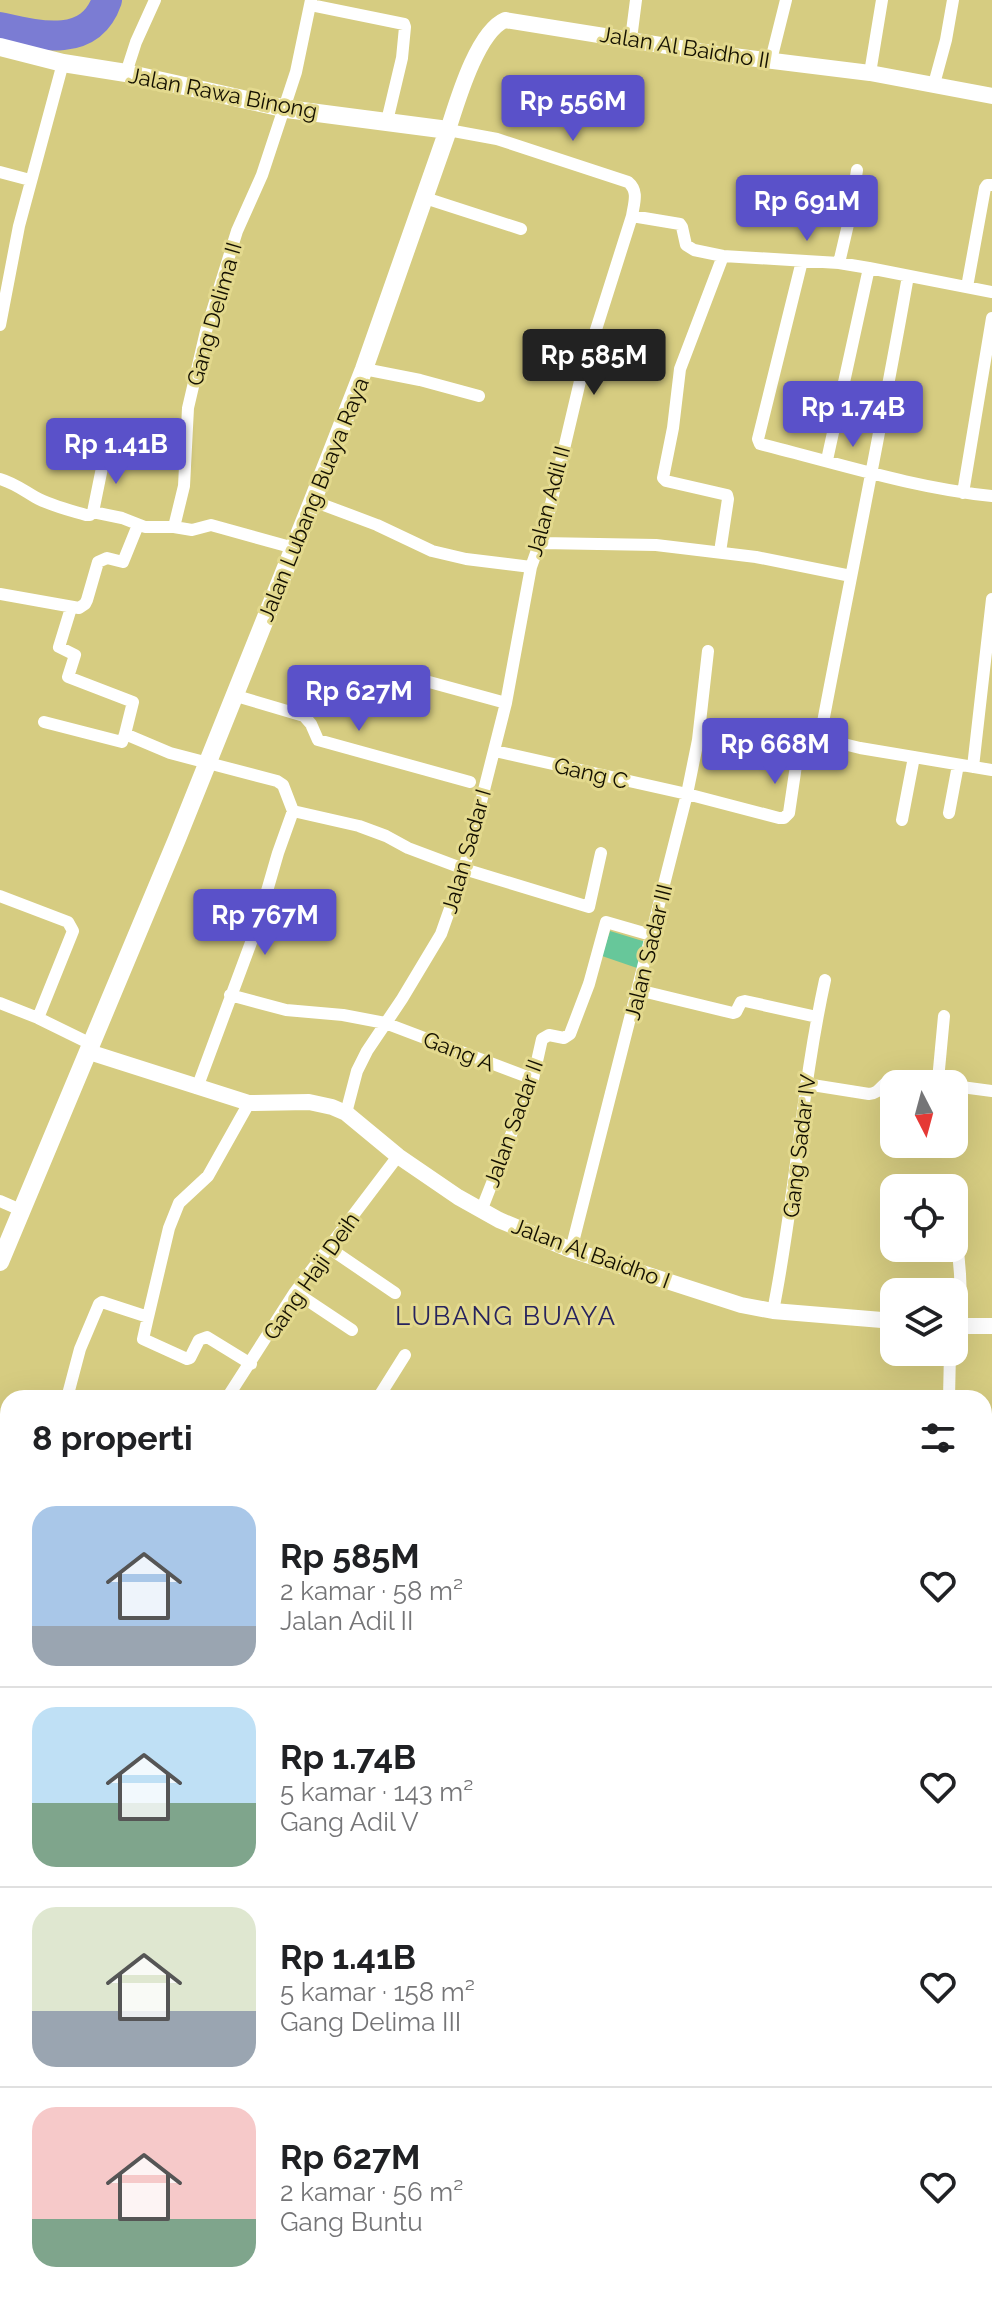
<!DOCTYPE html>
<html lang="id">
<head>
<meta charset="utf-8">
<style>
  :root { --surface:#fff; --page:#f2f2f2; --text:#202124; --muted:#757577; --line:#e0e0e0; --accent:#5a51c9 }
  body { margin:0; font-family:Raleway,sans-serif; background:var(--page); color:var(--text); height:100vh; display:flex; flex-direction:column; font-size:30px; white-space:nowrap }
  * { box-sizing:border-box; margin:0 }
  p { font-size:26px; color:var(--muted) }
  .icon { flex:none; width:44px; height:44px; fill:none; stroke:currentColor; stroke-width:2; stroke-linecap:round; stroke-linejoin:round }
  .map { position:relative; flex:1; overflow:hidden }
  .details { position:absolute; left:0px; top:1390px; width:992px; height:914px; display:flex; flex-direction:column; background:var(--surface); border-radius:24px 24px 0 0; box-shadow:0 8px 32px #0002 }
  .details>* { flex:none }
  .needle { width:52px; rotate:174deg }
  .controls { position:absolute; left:880px; top:1070px; display:grid; gap:16px }
  .controls a { display:grid; place-items:center; width:88px; height:88px; border-radius:16px; background:var(--surface); box-shadow:0 8px 32px #0002; font-size:40px }
  .price { position:absolute; translate:-50% -68px; padding:0 18px; border-radius:8px; background:var(--accent); color:#fff; font-size:26px; line-height:52px; filter:drop-shadow(0 2px 4px #0008) }
  .price::after { content:''; position:absolute; left:50%; top:48px; width:24px; height:18px; margin-left:-12px; background:inherit; clip-path:polygon(0 0,100% 0,50% 100%) }
  .price.active { background:#222; color:#fff }
  ul { padding:0; list-style:none }
  li { display:flex; align-items:center; gap:24px; height:200px; padding:0 32px }
  li+li { border-top:2px solid var(--line) }
  li span { display:grid; place-items:center; flex:none; width:224px; height:160px; border-radius:24px; color:#555 }
  li>.icon { margin-inline-start:auto }
  span .icon { width:96px; height:96px; fill:#fffc; stroke-width:1 }
  li b { font-size:34px }
  h2 { display:flex; justify-content:space-between; align-items:center; height:96px; padding:0 32px; font-size:34px }
  .map>svg:first-child { display:block }
  .green { fill:#67c79a }
  .lines { fill:none; stroke-linecap:round; stroke-linejoin:round }
  .stream { stroke:#7b7cd3; stroke-width:5 }
  .river { stroke:#7b7cd3; stroke-width:30 }
  .minor { stroke:#fff; stroke-width:12 }
  .tertiary { stroke:#fff; stroke-width:16 }
  .secondary { stroke:#fff; stroke-width:18 }
  .labels { text-anchor:middle; stroke-width:6; stroke-linejoin:round; paint-order:stroke }
  .street-label { font-size:22px; fill:#141000; stroke:#e3d98e }
  .quarter-label { font-size:26px; letter-spacing:2px; fill:#27235d; stroke:#e3d98e }
</style>
</head>
<body>
<div class="map">
<svg width="992" height="2303" viewBox="0 0 992 2303">
  <rect width="100%" height="100%" fill="#d6cc81"/>
  <path class="green" d="M610,931L646,942L637,968L602,956Z"/>
  <g class="lines">
    <path class="stream" d="M984,2217L992,2211
      M893,2303L897,2296"/>
    <path class="river" d="M0,27C39,36 90,49 107,0"/>
    <path class="minor" d="M311,5L404,24L405,27L402,58L387,121
      M631,39L636,0
      M771,60L786,0
      M126,73L136,42L155,0
      M870,73L882,0
      M934,84L946,40L953,0
      M0,172L30,180
      M425,198L521,229
      M632,216L680,224L682,227L686,245L694,250L723,256L839,263L869,268L992,292
      M802,261L758,439L760,444C837,463 913,488 992,496
      M839,263L850,216L857,170
      M967,287L985,188L987,185H992
      M0,325L19,226L63,63
      M364,369L420,380L479,396
      M827,460L869,268
      M0,479C14,483 23,490 35,497C51,506 69,510 86,515H90L93,512L122,518L145,527H174L192,530L211,525L294,548
      M963,493L992,318
      M313,501L377,525L432,551L466,559L531,567
      M93,512L105,453
      M174,527L184,486L188,408L206,331L237,231L262,175L296,72L311,0
      M541,543L656,545L756,557L851,576
      M720,552L728,499L727,495L666,481L663,478L673,428L680,369L723,256
      M0,594L79,608L85,604L87,600L98,562L107,558L123,562L138,525
      M71,608L59,647L75,655L68,677L133,702L125,734L170,753L277,781L283,785L293,811L359,826L386,836L408,848L464,869L589,907L601,853
      M389,671L506,703
      M233,695L304,716L311,724L318,740L470,782
      M44,722L122,742L125,734
      M820,738C849,584 881,430 908,276
      M495,751L687,794L779,818H784L789,813L798,752L801,743L811,736L860,748L992,770
      M973,767L992,599
      M949,813L958,765
      M902,820L914,757
      M0,896L68,922L73,931L38,1018
      M638,990L733,1013L736,1012L741,1002L745,1001L817,1017
      M230,995L286,1010L343,1015L385,1023L533,1079
      M0,1003L38,1018L91,1044
      M938,1080L944,1016
      M806,1084L869,1094C880,1093 881,1085 890,1080C900,1074 937,1080 948,1084
      M954,1086L992,1091
      M197,1088L256,929L278,853L293,811
      M346,1113L357,1071L367,1051L402,999L441,934L464,869L506,703L531,567L546,525L581,377L632,216C634,203 639,191 628,182L497,139L448,130
      M0,1201L23,1211
      M954,1203L960,1274L962,1326
      M481,1211L533,1079L542,1039L549,1035L564,1038L570,1034L589,984L606,922L651,935
      M329,1248L395,1293
      M571,1250L687,794L698,740L708,651
      M295,1292L352,1330
      M773,1311C795,1202 801,1090 825,980
      M148,1317L169,1228L179,1203L208,1176L249,1103
      M67,1398L80,1349L99,1304L102,1302L148,1317L143,1339L187,1359L190,1358L199,1340L207,1337L251,1364
      M227,1398L295,1292L398,1156
      M378,1398L405,1355
      M949,1398L950,1352
      M0,1536L8,1538
      M987,1598L992,1581
      M0,1817L8,1792
      M984,1884L992,1877
      M0,1951L8,1954
      M0,2155L8,2152
      M984,2168L992,2181
      M0,2202L8,2203
      M77,2296L82,2303
      M401,2303L402,2296
      M455,2303L477,2296"/>
    <path class="tertiary" d="M448,130C457,102 477,32 505,20L717,54L870,73L992,96
      M89,1052L249,1103L309,1102L332,1107L346,1113L398,1156L458,1197L499,1220L571,1250L741,1305L773,1311L894,1321
      M954,1326H992"/>
    <path class="secondary" d="M0,47L63,63L126,73L287,109L448,130L364,369L311,505L177,839L0,1262"/>
  </g>
  <g class="labels">
    <g class="street-label">
      <text transform="translate(685 47) rotate(9)" y="8">Jalan Al Baidho II</text>
      <text transform="translate(223 93) rotate(11)" y="8">Jalan Rawa Binong</text>
      <text transform="translate(214 314) rotate(-74)" y="8">Gang Delima II</text>
      <text transform="translate(313 499) rotate(-68)" y="8">Jalan Lubang Buaya Raya</text>
      <text transform="translate(548 501) rotate(-75)" y="8">Jalan Adil II</text>
      <text transform="translate(591 773) rotate(13)" y="8">Gang C</text>
      <text transform="translate(466 851) rotate(-74)" y="8">Jalan Sadar I</text>
      <text transform="translate(648 952) rotate(-76)" y="8">Jalan Sadar III</text>
      <text transform="translate(459 1051) rotate(21)" y="8">Gang A</text>
      <text transform="translate(513 1123) rotate(-70)" y="8">Jalan Sadar II</text>
      <text transform="translate(799 1146) rotate(-83)" y="8">Gang Sadar IV</text>
      <text transform="translate(591 1253) rotate(20)" y="8">Jalan Al Baidho I</text>
      <text transform="translate(311 1276) rotate(-55)" y="8">Gang Haji Deih</text>
    </g>
    <g class="quarter-label">
      <text x="506" y="1325">LUBANG BUAYA</text>
    </g>
  </g>
</svg>
<div class="controls">
<a><svg class="needle" viewBox="-14 -14 28 28"><path d="M0-13l5 13h-10z" fill="#e53935"/><path d="M0 13l5-13h-10z" fill="#757577"/></svg></a>
<a><svg class="icon" aria-label="locate" viewBox="0 0 24 24"><circle cx="12" cy="12" r="6"/><path d="M12 2v4M12 18v4M2 12h4M18 12h4"/></svg></a>
<a><svg class="icon" aria-label="layers" viewBox="0 0 24 24"><path d="M12 4l9 5-9 5-9-5zM3 14l9 5 9-5"/></svg></a>
</div>
<b class="price" style="left:573px;top:143px">Rp 556M</b>
<b class="price" style="left:807px;top:243px">Rp 691M</b>
<b class="price active" style="left:594px;top:397px">Rp 585M</b>
<b class="price" style="left:853px;top:449px">Rp 1.74B</b>
<b class="price" style="left:116px;top:486px">Rp 1.41B</b>
<b class="price" style="left:359px;top:733px">Rp 627M</b>
<b class="price" style="left:775px;top:786px">Rp 668M</b>
<b class="price" style="left:265px;top:957px">Rp 767M</b>
<section class="details">
<h2>8 properti<svg class="icon" aria-label="filters" viewBox="0 0 24 24"><path d="M4 7h16M4 17h16"/><circle cx="9" cy="7" r="2"/><circle cx="15" cy="17" r="2"/></svg></h2>
<ul>
<li><span style="background:linear-gradient(#a9c7e8 75%,#9aa5b1 0)"><svg class="icon" aria-label="home" viewBox="0 0 24 24"><path d="M3 11l9-7 9 7M6 9v11h12V9"/></svg></span><div><b>Rp 585M</b><p>2 kamar · 58 m²</p><p>Jalan Adil II</p></div><svg class="icon" aria-label="heart" viewBox="0 0 24 24"><path d="M12 20l-8-8c-3-5 5-10 8-4 3-6 11-1 8 4z"/></svg></li>
<li><span style="background:linear-gradient(#bfe0f5 60%,#7fa58c 0)"><svg class="icon" aria-label="home" viewBox="0 0 24 24"><path d="M3 11l9-7 9 7M6 9v11h12V9"/></svg></span><div><b>Rp 1.74B</b><p>5 kamar · 143 m²</p><p>Gang Adil V</p></div><svg class="icon" aria-label="heart" viewBox="0 0 24 24"><path d="M12 20l-8-8c-3-5 5-10 8-4 3-6 11-1 8 4z"/></svg></li>
<li><span style="background:linear-gradient(#dfe7d0 65%,#9aa5b1 0)"><svg class="icon" aria-label="home" viewBox="0 0 24 24"><path d="M3 11l9-7 9 7M6 9v11h12V9"/></svg></span><div><b>Rp 1.41B</b><p>5 kamar · 158 m²</p><p>Gang Delima III</p></div><svg class="icon" aria-label="heart" viewBox="0 0 24 24"><path d="M12 20l-8-8c-3-5 5-10 8-4 3-6 11-1 8 4z"/></svg></li>
<li><span style="background:linear-gradient(#f6c9c9 70%,#7fa58c 0)"><svg class="icon" aria-label="home" viewBox="0 0 24 24"><path d="M3 11l9-7 9 7M6 9v11h12V9"/></svg></span><div><b>Rp 627M</b><p>2 kamar · 56 m²</p><p>Gang Buntu</p></div><svg class="icon" aria-label="heart" viewBox="0 0 24 24"><path d="M12 20l-8-8c-3-5 5-10 8-4 3-6 11-1 8 4z"/></svg></li>
</ul>
</section>
</div>
</body>
</html>
